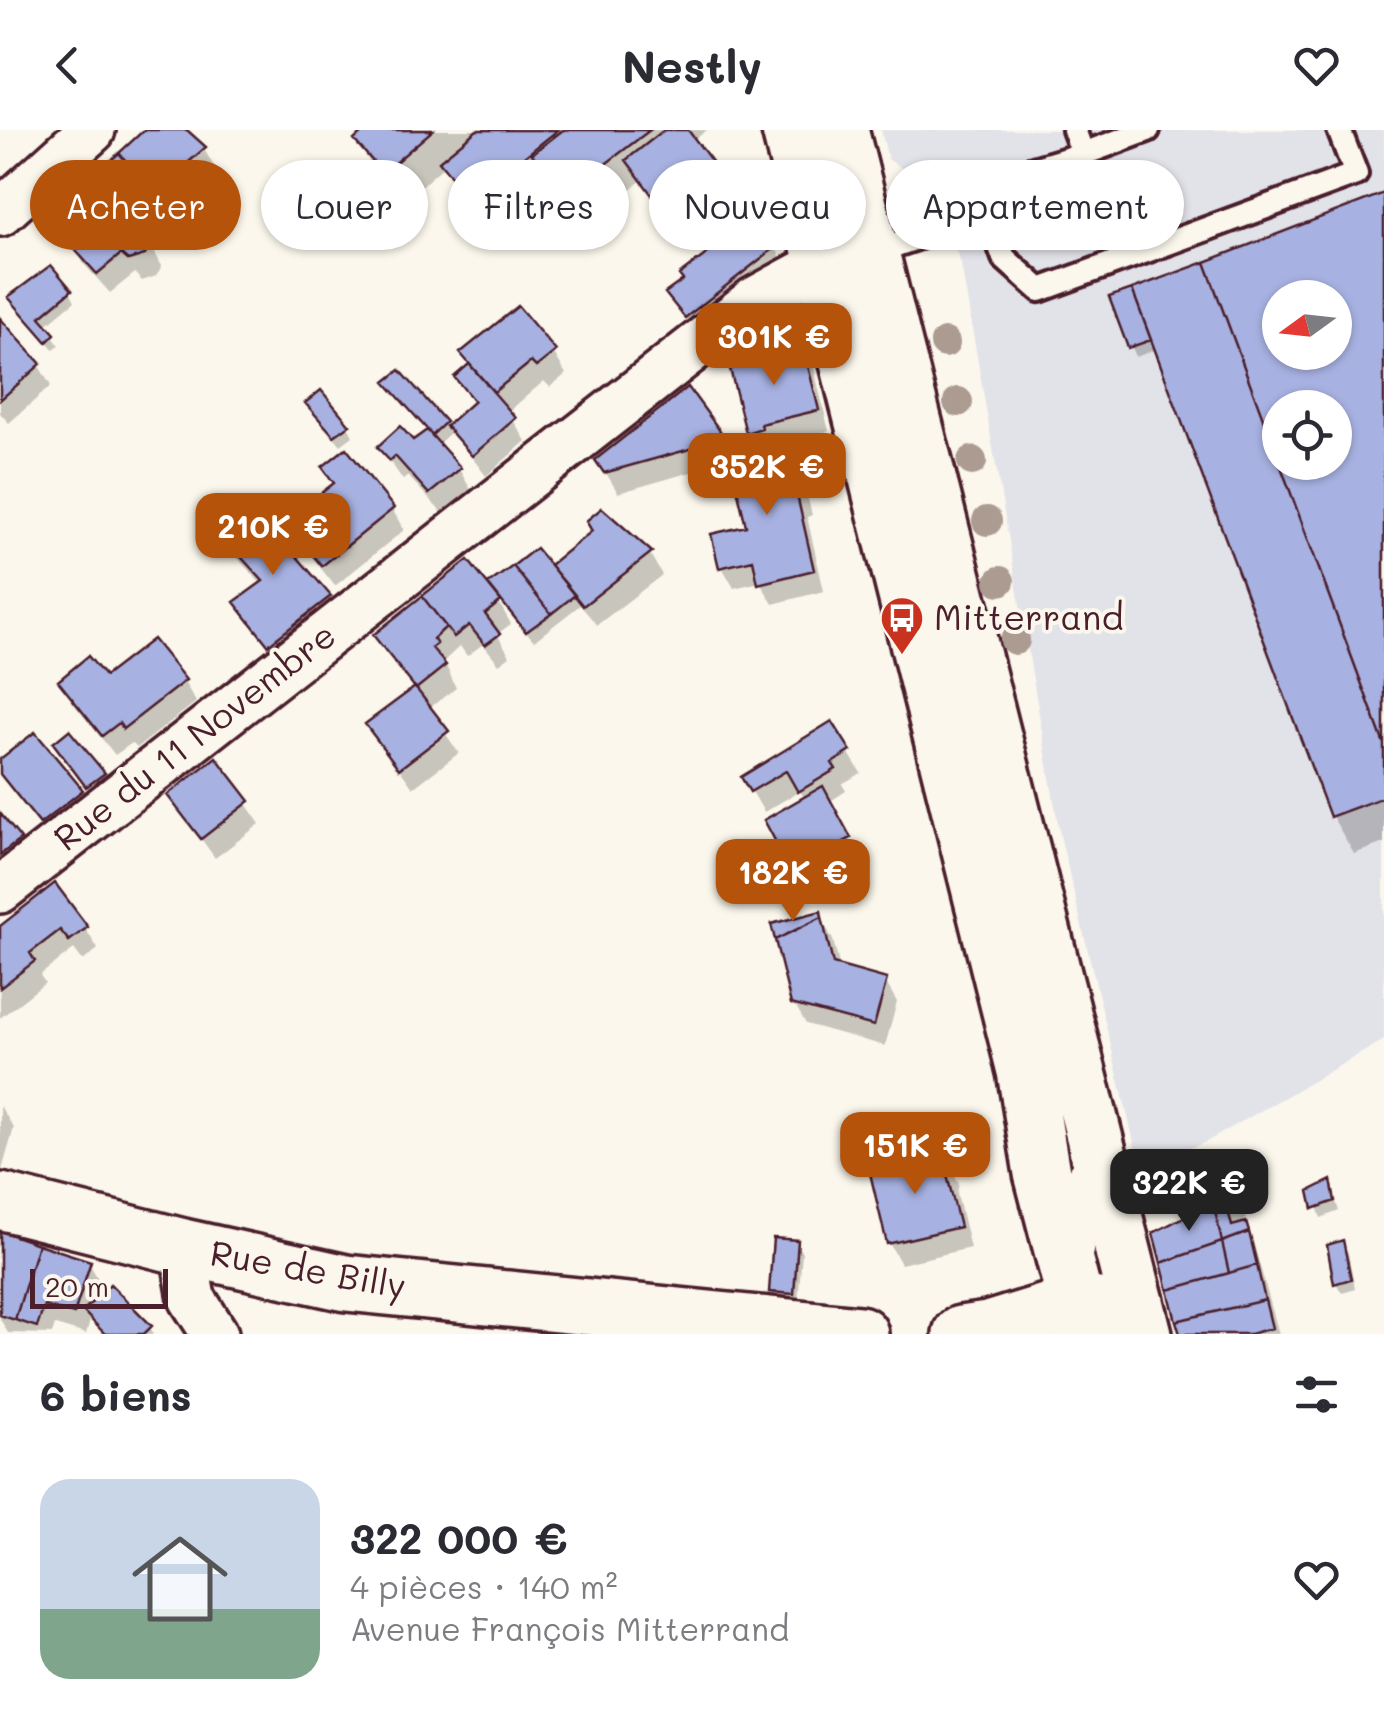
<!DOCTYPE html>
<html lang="fr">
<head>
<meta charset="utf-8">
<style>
  :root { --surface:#fff; --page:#f7f7f7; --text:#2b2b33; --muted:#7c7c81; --line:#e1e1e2; --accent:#b45309 }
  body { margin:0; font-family:Mali,sans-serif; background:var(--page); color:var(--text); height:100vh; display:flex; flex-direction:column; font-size:38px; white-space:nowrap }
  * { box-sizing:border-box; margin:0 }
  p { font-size:32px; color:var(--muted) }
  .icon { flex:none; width:55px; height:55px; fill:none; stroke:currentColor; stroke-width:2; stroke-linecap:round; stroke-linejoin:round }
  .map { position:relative; height:1204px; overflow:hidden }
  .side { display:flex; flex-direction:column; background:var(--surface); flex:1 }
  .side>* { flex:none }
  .top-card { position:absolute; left:30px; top:30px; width:1325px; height:90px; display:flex; gap:20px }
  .needle { width:65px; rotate:255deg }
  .fabs { position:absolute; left:1262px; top:150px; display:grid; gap:20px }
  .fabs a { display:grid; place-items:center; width:90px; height:90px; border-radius:50%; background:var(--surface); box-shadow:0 2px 8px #0004; font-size:50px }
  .scale { position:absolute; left:30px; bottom:25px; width:138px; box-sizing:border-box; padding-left:10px; border:5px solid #4a1f2b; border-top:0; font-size:28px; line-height:35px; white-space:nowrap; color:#4a1f2b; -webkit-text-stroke:8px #fbf7ec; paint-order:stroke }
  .price { position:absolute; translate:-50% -85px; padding:0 22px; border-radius:20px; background:var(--accent); color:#fff; font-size:32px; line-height:65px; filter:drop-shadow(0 2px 5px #0008) }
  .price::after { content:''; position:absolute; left:50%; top:60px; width:30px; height:22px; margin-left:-15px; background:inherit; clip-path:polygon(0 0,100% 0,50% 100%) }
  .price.on { background:#222; color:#fff }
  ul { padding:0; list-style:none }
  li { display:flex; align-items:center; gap:30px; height:250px; padding:0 40px }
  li+li { border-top:2px solid var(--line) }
  li span { display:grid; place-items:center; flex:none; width:280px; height:200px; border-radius:30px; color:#555 }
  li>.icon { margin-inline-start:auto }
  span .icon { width:120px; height:120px; fill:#fffc; stroke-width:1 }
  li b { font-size:42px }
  h2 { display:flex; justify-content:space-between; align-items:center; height:120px; padding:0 40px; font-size:42px }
  .pill { padding:0 35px; border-radius:45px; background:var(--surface); box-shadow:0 2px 8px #0004; font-size:35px; line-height:90px }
  .pill.on { background:var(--accent); color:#fff }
  header { display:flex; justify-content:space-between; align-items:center; height:130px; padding:0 40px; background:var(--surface); font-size:45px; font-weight:700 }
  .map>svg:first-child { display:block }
  .built { fill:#e2e2e9; fill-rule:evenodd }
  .shadow { fill:#0003; fill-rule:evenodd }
  .building { fill:#a8b2e2; stroke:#4a1f2b; stroke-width:2.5; fill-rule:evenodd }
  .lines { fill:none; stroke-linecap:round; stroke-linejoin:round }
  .service-casing { stroke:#4a1f2b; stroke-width:30 }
  .minor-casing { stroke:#4a1f2b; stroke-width:52 }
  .tertiary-casing { stroke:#4a1f2b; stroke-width:62 }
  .secondary-casing { stroke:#4a1f2b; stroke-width:62 }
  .service { stroke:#fbf7ec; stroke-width:22 }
  .minor { stroke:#fbf7ec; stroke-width:45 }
  .tertiary { stroke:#fbf7ec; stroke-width:55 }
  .secondary { stroke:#fbf7ec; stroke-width:55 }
  .tree { fill:#ac9b91 }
  .labels { text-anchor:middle; stroke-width:8; stroke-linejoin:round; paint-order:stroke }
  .poi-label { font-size:35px; fill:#4a1f2b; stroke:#fbf7ec; text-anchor:start }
  .street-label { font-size:35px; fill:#4a1f2b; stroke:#fbf7ec }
</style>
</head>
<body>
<header><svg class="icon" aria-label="back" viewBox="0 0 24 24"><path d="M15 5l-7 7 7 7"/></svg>Nestly<svg class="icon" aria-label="heart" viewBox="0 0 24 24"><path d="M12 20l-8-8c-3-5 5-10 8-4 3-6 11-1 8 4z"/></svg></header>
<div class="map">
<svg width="1384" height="1204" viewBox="0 0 1384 1204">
  <rect width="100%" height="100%" fill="#fbf7ec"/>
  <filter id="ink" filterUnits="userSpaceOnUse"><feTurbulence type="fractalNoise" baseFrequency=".01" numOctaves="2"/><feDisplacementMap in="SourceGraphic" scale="20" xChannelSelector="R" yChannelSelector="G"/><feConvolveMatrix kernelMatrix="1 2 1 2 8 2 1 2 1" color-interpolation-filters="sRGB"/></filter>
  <g filter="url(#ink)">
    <path class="built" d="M881,0H1384V910L1206,1012L1140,1037L1060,705L961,134L932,58L888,29ZM1280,168H1335V222H1280ZM1280,278H1335V332H1280Z"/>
    <path class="shadow" d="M148,0H183L204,19L216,40L194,59L221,98L199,117L149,61L134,73L105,39Z
      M369,0H707L693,11L775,117L787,138L698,207L669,164L710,125L694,105L686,111L641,51L584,94L545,41L483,89L444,36L402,73L375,41L357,11Z
      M1384,66V713L1354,724L1332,686L1157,219L1136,227L1112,168ZM1280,168H1335V222H1280ZM1280,278H1335V332H1280Z
      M96,108L150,114L162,136L156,146L142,151L135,143L110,163L84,134L72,113Z
      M70,161L75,171L45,196L59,215L54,220L11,168Z
      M517,179L554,223L566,244L550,257L544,251L508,282L526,311L486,346L452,301L437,315L459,339L471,360L442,383L408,346L403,350L380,317L413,313L429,302L394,262L444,293L447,298L474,274L457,248L471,236L464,224Z
      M0,192L39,236L51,256L9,293L0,283Z
      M802,218L814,239L829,301L771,315L773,322L789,319L801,340L812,385L807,387L824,461L773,474L760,452L734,458L722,437L749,398L733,330L618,363L599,331L688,261L735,330L762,324L748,302Z
      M314,283L348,296L353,306L341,315Z
      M325,338L392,379L404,400L335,456L300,412L288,391L335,355Z
      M602,382L650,424L662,445L597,495L580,475L534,511L500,470L498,471L511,494L497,504L510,526L499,534L483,514L467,526L460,516L444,531L456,558L428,579L459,623L413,658L368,595L415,560L376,505L467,434L494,467L497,466L491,455L556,447L595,402Z
      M223,405L329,467L341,488L281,535L237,473L262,455L235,425Z
      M153,513L184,552L196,572L137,618L132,613L115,625L73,573L61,552L104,550Z
      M831,594L861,643L842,654L846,661L829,672L860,729L805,759L768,691L805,669L800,661L764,682L744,648Z
      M61,624L102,644L108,654L94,666Z
      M216,631L260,694L215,728L170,666Z
      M0,632L80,662L92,683L53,713L8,656L0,642Z
      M0,687L31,731L0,755Z
      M819,784L833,810L840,838L885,851L897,872L885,916L806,894L794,873Z
      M85,798L98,819L83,831L74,819L40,845L45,853L0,888V799Z
      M0,976L14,998L0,1047Z
      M940,1022L959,1053L957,1064L970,1118L901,1134L889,1113Z
      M1330,1054L1339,1081L1321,1088L1312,1062Z
      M1237,1062L1247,1089L1243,1091L1251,1104L1279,1204H1183Z
      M0,1104L89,1133L101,1154L96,1172L150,1198L154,1204H104L90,1190L86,1204L55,1195L52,1204L8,1203L0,1189Z
      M796,1113L802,1123L798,1173L778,1172L772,1162Z
      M1342,1113L1348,1123L1355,1159L1342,1163L1336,1153Z"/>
    <path class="building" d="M144,0H187L206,17L181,39L212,76L185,98L119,23Z
      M365,0H433L383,43L354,10Z
      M477,0H558L470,70L439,31Z
      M563,0H650L565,65L532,24Z
      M664,0H688L726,50L672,92L626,30Z
      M119,23L143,51L127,65L102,38Z
      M726,50L777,116L685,188L665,163L683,150L679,145L709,122L681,85Z
      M1384,63V614L1205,132ZM1280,168H1335V222H1280ZM1280,278H1335V332H1280Z
      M124,82L152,113L145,125L128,130L121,124L97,144L69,113L88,95L96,104Z
      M1205,132L1384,614V667L1330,687L1132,159Z
      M51,135L72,160L40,187L55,204L47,212L8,167Z
      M1132,159L1151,210L1128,218L1109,167Z
      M518,176L556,221L536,237L531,232L494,262L460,223Z
      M0,188L41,234L0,270Z
      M803,216L819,280L761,294L762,298L746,303L730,239L745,235L744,229Z
      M469,234L516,288L472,326L446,296L474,271L454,247Z
      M400,240L446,292L432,305L385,252Z
      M688,257L726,309L604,343L595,330Z
      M321,260L350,295L334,306L305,273Z
      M400,296L413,310L427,300L461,338L429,364L395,326L390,331L377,317Z
      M790,316L802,364L797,365L814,440L758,454L753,430L719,438L711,404L746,396L730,329Z
      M346,318L394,378L322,436L285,391L334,353L322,337Z
      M254,377L331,466L268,515L234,472L263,451L220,404Z
      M602,378L652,422L583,476L550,435L592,401L586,391Z
      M536,418L575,465L551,484L513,436Z
      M468,430L501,471L485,484L500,504L485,515L469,495L454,507L422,466Z
      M513,436L551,484L526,502L488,454Z
      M422,466L446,497L433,509L437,514L432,518L446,535L416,559L373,505Z
      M153,509L186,550L123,599L119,593L102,606L58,551L88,526L105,546Z
      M415,557L449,601L399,639L365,594Z
      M832,591L851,621L832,633L836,639L798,662L786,641L750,662L741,647Z
      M69,600L105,643L86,657L53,613Z
      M35,602L83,660L40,694L0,644V629Z
      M216,627L250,671L201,709L167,665Z
      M823,656L851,708L791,740L764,690Z
      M0,683L21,709L0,725Z
      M55,753L88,797L69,811L60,800L30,823L35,831L0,858V796Z
      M821,781L822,787L775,810L771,794Z
      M822,787L833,834L887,849L874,896L791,874L775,810Z
      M929,1017L942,1019L949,1030L946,1041L960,1097L887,1114L869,1039L918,1027Z
      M1331,1050L1335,1071L1313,1079L1309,1061Z
      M1238,1059L1244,1079L1229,1084L1232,1096L1246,1092L1249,1102L1222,1112L1213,1072Z
      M1213,1072L1222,1112L1161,1133L1153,1103Z
      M0,1101L38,1114L15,1190L0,1185Z
      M1249,1102L1257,1135L1229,1143L1222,1112Z
      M773,1108L798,1110L794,1164L769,1162Z
      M1343,1110L1351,1149L1334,1154L1327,1115Z
      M1222,1112L1229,1143L1168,1160L1161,1133Z
      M38,1114L91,1131L74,1184L44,1176L37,1197L15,1190Z
      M1257,1135L1265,1170L1176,1191L1168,1160Z
      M110,1154L152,1196L144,1204H105L83,1181Z
      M1265,1170L1272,1198L1250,1204H1180L1176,1191Z"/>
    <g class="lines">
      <g class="service-casing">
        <path id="service" d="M1083,24L1148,0
          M988,84L1004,128L1040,160L1356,44L1339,0
          M872,123L988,84L1016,44L1083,24L1074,0
          M1079,1043L1084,1104L1082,1121"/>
      </g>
      <g class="minor-casing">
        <path id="minor" d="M0,83L92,0
          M0,760L755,170L823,133L854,126
          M183,1117L192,1168L215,1204"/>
      </g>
      <g class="tertiary-casing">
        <path id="tertiary" d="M0,1071L183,1117L346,1153L860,1204
          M961,1204L988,1200L1075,1173L1107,1177L1127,1204"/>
      </g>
      <g class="secondary-casing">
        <path id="secondary" d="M790,0L1025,941L1042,1043L1084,1204
          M840,0L1144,1204"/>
      </g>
      <use href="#service" class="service"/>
      <use href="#minor" class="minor"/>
      <use href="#tertiary" class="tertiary"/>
      <use href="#secondary" class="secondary"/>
    </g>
    <g class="tree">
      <circle cx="945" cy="213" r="15"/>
      <circle cx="958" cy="272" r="15"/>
      <circle cx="972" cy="331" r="15"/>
      <circle cx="987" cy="391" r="15"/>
      <circle cx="1000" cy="451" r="15"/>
      <circle cx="1015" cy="510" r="15"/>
    </g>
  </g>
  <defs>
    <g id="bus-pin" transform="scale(2.25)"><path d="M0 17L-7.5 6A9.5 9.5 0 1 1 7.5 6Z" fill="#c8321e" stroke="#fbf7ec"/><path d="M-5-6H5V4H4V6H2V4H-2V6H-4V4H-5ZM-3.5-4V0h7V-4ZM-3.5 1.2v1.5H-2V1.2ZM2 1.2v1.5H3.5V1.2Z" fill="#fff"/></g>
  </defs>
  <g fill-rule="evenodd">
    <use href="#bus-pin" x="902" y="488"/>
  </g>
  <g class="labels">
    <g class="poi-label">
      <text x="934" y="500">Mitterrand</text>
    </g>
    <g class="street-label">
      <text transform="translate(195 607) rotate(-38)" y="12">Rue du 11 Novembre</text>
      <text transform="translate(308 1140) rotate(10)" y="12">Rue de Billy</text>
    </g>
  </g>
</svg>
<div class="fabs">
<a><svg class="needle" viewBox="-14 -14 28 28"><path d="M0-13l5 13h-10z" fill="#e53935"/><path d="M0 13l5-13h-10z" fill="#7c7c81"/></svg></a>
<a><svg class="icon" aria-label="locate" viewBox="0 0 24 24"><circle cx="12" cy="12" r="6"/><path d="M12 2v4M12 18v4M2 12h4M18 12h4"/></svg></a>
</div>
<div class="scale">20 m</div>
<b class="price" style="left:774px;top:258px">301K €</b>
<b class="price" style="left:767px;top:388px">352K €</b>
<b class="price" style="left:273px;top:448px">210K €</b>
<b class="price" style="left:793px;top:794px">182K €</b>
<b class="price" style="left:915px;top:1067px">151K €</b>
<b class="price on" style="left:1189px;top:1104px">322K €</b>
<div class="top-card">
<a class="pill on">Acheter</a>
<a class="pill">Louer</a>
<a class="pill">Filtres</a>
<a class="pill">Nouveau</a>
<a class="pill">Appartement</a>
</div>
</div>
<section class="side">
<h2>6 biens<svg class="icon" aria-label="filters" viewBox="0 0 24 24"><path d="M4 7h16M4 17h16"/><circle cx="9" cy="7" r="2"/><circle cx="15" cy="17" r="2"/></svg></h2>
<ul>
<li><span style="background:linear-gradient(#c9d6e8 65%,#7fa58c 0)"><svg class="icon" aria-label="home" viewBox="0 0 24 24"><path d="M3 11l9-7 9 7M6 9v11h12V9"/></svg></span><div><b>322 000 €</b><p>4 pièces · 140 m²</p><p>Avenue François Mitterrand</p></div><svg class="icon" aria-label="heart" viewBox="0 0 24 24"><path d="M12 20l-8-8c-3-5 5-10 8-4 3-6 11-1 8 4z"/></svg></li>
</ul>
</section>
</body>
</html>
